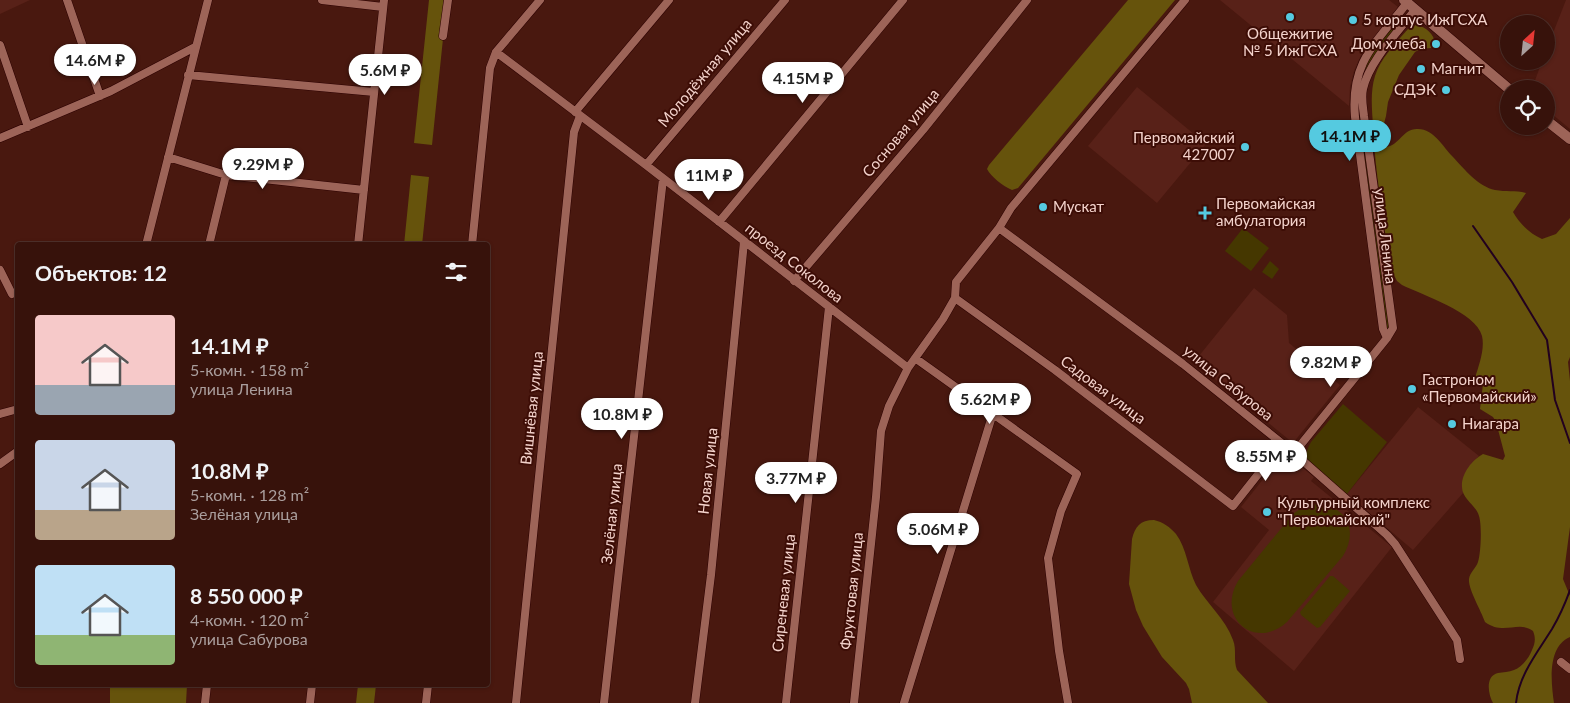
<!DOCTYPE html>
<html lang="ru">
<head>
<meta charset="utf-8">
<style>
  :root { --surface:#37120b; --page:#422019; --text:#f1f3f6; --muted:#aa9e9d; --line:#51322c; --accent:#55cae0 }
  body { margin:0; font-family:Lato,sans-serif; background:var(--page); color:var(--text); height:100vh; display:flex; flex-direction:column; font-size:19px; white-space:nowrap }
  * { box-sizing:border-box; margin:0 }
  p { font-size:16px; color:var(--muted) }
  .icon { flex:none; width:28px; height:28px; fill:none; stroke:currentColor; stroke-width:2; stroke-linecap:round; stroke-linejoin:round }
  .map { position:relative; flex:1; overflow:hidden }
  .details { position:absolute; left:15px; top:242px; width:475px; height:445px; display:flex; flex-direction:column; background:var(--surface); border-radius:5px; box-shadow:0 1px 4px #0004,0 0 0 1px var(--line) }
  .details>* { flex:none }
  .needle { width:32px; rotate:27deg }
  .controls { position:absolute; left:1500px; top:15px; display:grid; gap:10px }
  .controls a { display:grid; place-items:center; width:55px; height:55px; border-radius:50%; background:var(--surface); box-shadow:0 1px 4px #0004,0 0 0 1px var(--line); font-size:25px }
  .price { position:absolute; translate:-50% -42px; padding:0 11px; border-radius:18px; background:#fff; color:#222; font-size:16px; line-height:32px; filter:drop-shadow(0 1px 2px #0008) }
  .price::after { content:''; position:absolute; left:50%; top:30px; width:15px; height:11px; margin-left:-8px; background:inherit; clip-path:polygon(0 0,100% 0,50% 100%) }
  .price.on { background:var(--accent); color:#111 }
  ul { padding:0; list-style:none }
  li { display:flex; align-items:center; gap:15px; height:125px; padding:0 20px }
  li span { display:grid; place-items:center; flex:none; width:140px; height:100px; border-radius:5px; color:#555 }
  li>.icon { margin-inline-start:auto }
  span .icon { width:60px; height:60px; fill:#fffc; stroke-width:1 }
  li b { font-size:21px }
  h2 { display:flex; justify-content:space-between; align-items:center; height:60px; padding:0 20px; font-size:21px }
  .map>svg:first-child { display:block }
  .built { fill:#582118 }
  .green { fill:#453700 }
  .forest { fill:#66530c }
  .lines { fill:none; stroke-linecap:round; stroke-linejoin:round }
  .stream { stroke:#22001f; stroke-width:2 }
  .minor-casing { stroke:#2c0000; stroke-width:9 }
  .tertiary-casing { stroke:#2c0000; stroke-width:11 }
  .minor { stroke:#9d6458; stroke-width:8 }
  .tertiary { stroke:#9d6458; stroke-width:10 }
  .poi-dot { fill:#55cae0; stroke:#3d0d06; stroke-width:2 }
  .labels { text-anchor:middle; stroke-width:4; stroke-linejoin:round; paint-order:stroke }
  .poi-label { font-size:15px; fill:#f4d3cc; stroke:#3d0d06; text-anchor:start }
  .street-label { font-size:15px; fill:#f4d3cc; stroke:#3d0d06 }
</style>
</head>
<body>
<div class="map">
<svg width="1570" height="703" viewBox="0 0 1570 703">
  <rect width="100%" height="100%" fill="#49180f"/>
  <path class="built" d="M0,0H30L0,14Z
    M1220,0H1389L1398,7L1361,55L1354,71L1350,87L1349,106Z
    M1566,0H1570V129L1546,109V89H1532L1542,61H1546V51Z
    M1137,87L1206,144L1157,203L1088,146Z
    M1254,288L1287,315L1289,343L1340,385L1293,443L1194,362Z
    M1418,407L1479,456L1474,461L1463,480V493L1413,550L1347,494Z
    M1284,453L1314,477L1311,481L1392,547L1294,671L1213,602L1269,530L1241,507Z"/>
  <path class="green" d="M1401,15L1404,17L1376,54L1361,91L1390,328L1386,329L1356,107L1359,76L1371,53Z
    M1243,228L1269,248L1251,271L1225,251Z
    M1270,261L1279,269L1272,279L1262,272Z
    M1343,404L1387,442L1347,494L1307,461C1305,454 1307,449 1311,442Z
    M1320,503C1348,509 1358,531 1343,556L1287,622C1255,651 1216,618 1238,581L1293,514C1302,507 1309,504 1320,503Z
    M1330,576H1333L1350,591L1320,627L1317,628L1301,615L1300,612Z"/>
  <path class="forest" d="M429,0H447L432,145L414,143Z
    M1128,0H1175L1018,188L1012,190C1003,186 991,177 987,169L989,165Z
    M1417,25C1426,27 1434,34 1435,43L1431,48L1420,49L1415,52L1399,75L1388,102L1386,116L1380,138L1381,143L1386,147C1400,145 1403,128 1418,129C1434,129 1443,147 1453,157C1464,169 1479,187 1495,190C1506,192 1515,190 1526,193L1513,212C1519,223 1530,234 1542,239L1556,234L1570,218V357L1568,362L1570,381V527L1563,579L1570,596V637C1547,647 1551,682 1554,703H1493C1488,694 1485,676 1498,673C1503,672 1509,672 1514,670C1522,667 1529,658 1532,650C1535,644 1536,638 1533,631C1518,620 1504,636 1485,622C1481,610 1468,589 1469,579C1470,572 1476,568 1478,562C1481,553 1482,525 1479,516C1476,505 1462,499 1462,487C1461,474 1472,460 1483,454L1503,460L1505,456L1496,422L1493,417L1480,409L1483,384L1475,378C1479,365 1485,349 1482,336C1476,312 1422,295 1402,285L1397,281L1390,267C1384,220 1375,173 1373,126C1372,109 1370,92 1375,76C1380,59 1396,43 1408,29L1412,26Z
    M411,175L429,177L422,245H404Z
    M1154,520C1163,522 1170,527 1176,534C1187,549 1188,569 1196,585C1207,604 1225,618 1233,640C1237,650 1233,660 1237,670L1268,703H1192L1189,689L1186,683L1162,657L1143,626L1136,610L1129,584L1132,539C1135,527 1140,520 1154,520Z
    M110,685H187L186,703H110Z
    M358,685H376L374,703H356Z"/>
  <g class="lines">
    <path class="stream" d="M1473,226L1512,282L1547,340L1555,400L1570,443
      M1516,703C1519,675 1537,653 1552,629C1559,617 1565,604 1570,590"/>
    <g class="minor-casing">
      <path id="minor" d="M67,0L100,96
        M322,0L383,7
        M443,36L448,0
        M0,45L28,127
        M496,52L646,165L908,368
        M188,75L374,92
        M575,112L669,0
        M0,138L111,91L195,47
        M168,157L226,175L364,190
        M646,165L785,0
        M719,222L903,0
        M999,228L1183,364L1294,453L1387,535L1395,544L1457,640L1460,659
        M146,245L208,0
        M209,245L226,175
        M358,245L384,0
        M472,245L490,68L496,52L540,0
        M0,270L12,294
        M794,281L923,130L1027,0
        M955,298L1055,370L1233,506L1282,444
        M1387,338L1383,329L1355,117C1350,62 1376,43 1407,3
        M915,358L1077,474L1061,511L1048,558L1059,651L1068,703
        M0,414L18,409
        M1294,453L1387,338L1393,328L1364,116C1363,107 1361,98 1363,89C1369,61 1398,32 1415,10
        M0,464L18,451
        M1561,662L1570,669
        M205,703L207,685
        M310,703L312,685
        M426,703L428,685
        M516,703L574,132L580,116
        M604,703L663,179
        M695,703L711,575L744,242
        M786,703L829,307
        M854,703L876,497L881,431L889,406L908,368L943,319L955,298L956,282L999,228L1011,208L1185,0
        M904,703L993,413"/>
    </g>
    <g class="tertiary-casing">
      <path id="tertiary" d="M1404,0L1509,89
        M1546,120L1570,139"/>
    </g>
    <use href="#minor" class="minor"/>
    <use href="#tertiary" class="tertiary"/>
  </g>
  <g class="poi-dot">
    <circle cx="1290" cy="17" r="5"/>
    <circle cx="1353" cy="20" r="5"/>
    <circle cx="1436" cy="44" r="5"/>
    <circle cx="1421" cy="69" r="5"/>
    <circle cx="1446" cy="90" r="5"/>
    <circle cx="1245" cy="147" r="5"/>
    <circle cx="1043" cy="207" r="5"/>
    <path d="M1202.5 205.5h5v5h5v5h-5v5h-5v-5h-5v-5h5z"/>
    <circle cx="1412" cy="389" r="5"/>
    <circle cx="1452" cy="424" r="5"/>
    <circle cx="1267" cy="512" r="5"/>
  </g>
  <g class="labels">
    <g class="poi-label">
      <text x="1363" y="25">5 корпус ИжГСХА</text>
      <text x="1290" y="39" text-anchor="middle">Общежитие<tspan x="1290" dy="17">№ 5 ИжГСХА</tspan></text>
      <text x="1426" y="49" text-anchor="end">Дом хлеба</text>
      <text x="1431" y="74">Магнит</text>
      <text x="1436" y="95" text-anchor="end">СДЭК</text>
      <text x="1235" y="143" text-anchor="end">Первомайский<tspan x="1235" dy="17">427007</tspan></text>
      <text x="1216" y="209">Первомайская<tspan x="1216" dy="17">амбулатория</tspan></text>
      <text x="1053" y="212">Мускат</text>
      <text x="1422" y="385">Гастроном<tspan x="1422" dy="17">«Первомайский»</tspan></text>
      <text x="1462" y="429">Ниагара</text>
      <text x="1277" y="508">Культурный комплекс<tspan x="1277" dy="17">"Первомайский"</tspan></text>
    </g>
    <g class="street-label">
      <text transform="translate(705 73) rotate(-50)" y="5">Молодёжная улица</text>
      <text transform="translate(901 133) rotate(-50)" y="5">Сосновая улица</text>
      <text transform="translate(1385 236) rotate(83)" y="5">улица Ленина</text>
      <text transform="translate(794 263) rotate(38)" y="5">проезд Соколова</text>
      <text transform="translate(1228 383) rotate(39)" y="5">улица Сабурова</text>
      <text transform="translate(1103 390) rotate(37)" y="5">Садовая улица</text>
      <text transform="translate(532 408) rotate(-84)" y="5">Вишнёвая улица</text>
      <text transform="translate(708 471) rotate(-84)" y="5">Новая улица</text>
      <text transform="translate(612 514) rotate(-84)" y="5">Зелёная улица</text>
      <text transform="translate(852 591) rotate(-84)" y="5">Фруктовая улица</text>
      <text transform="translate(784 593) rotate(-84)" y="5">Сиреневая улица</text>
    </g>
  </g>
</svg>
<div class="controls">
<a><svg class="needle" viewBox="-14 -14 28 28"><path d="M0-13l5 13h-10z" fill="#e53935"/><path d="M0 13l5-13h-10z" fill="#aa9e9d"/></svg></a>
<a><svg class="icon" aria-label="locate" viewBox="0 0 24 24"><circle cx="12" cy="12" r="6"/><path d="M12 2v4M12 18v4M2 12h4M18 12h4"/></svg></a>
</div>
<b class="price" style="left:95px;top:86px">14.6M ₽</b>
<b class="price" style="left:385px;top:96px">5.6M ₽</b>
<b class="price" style="left:803px;top:104px">4.15M ₽</b>
<b class="price on" style="left:1350px;top:162px">14.1M ₽</b>
<b class="price" style="left:263px;top:190px">9.29M ₽</b>
<b class="price" style="left:709px;top:201px">11M ₽</b>
<b class="price" style="left:1331px;top:388px">9.82M ₽</b>
<b class="price" style="left:990px;top:425px">5.62M ₽</b>
<b class="price" style="left:622px;top:440px">10.8M ₽</b>
<b class="price" style="left:1266px;top:482px">8.55M ₽</b>
<b class="price" style="left:796px;top:504px">3.77M ₽</b>
<b class="price" style="left:938px;top:555px">5.06M ₽</b>
<section class="details">
<h2>Объектов: 12<svg class="icon" aria-label="filters" viewBox="0 0 24 24"><path d="M4 7h16M4 17h16"/><circle cx="9" cy="7" r="2"/><circle cx="15" cy="17" r="2"/></svg></h2>
<ul>
<li><span style="background:linear-gradient(#f6c9c9 70%,#9aa5b1 0)"><svg class="icon" aria-label="home" viewBox="0 0 24 24"><path d="M3 11l9-7 9 7M6 9v11h12V9"/></svg></span><div><b>14.1M ₽</b><p>5-комн. · 158 m²</p><p>улица Ленина</p></div></li>
<li><span style="background:linear-gradient(#c9d6e8 70%,#b9a48a 0)"><svg class="icon" aria-label="home" viewBox="0 0 24 24"><path d="M3 11l9-7 9 7M6 9v11h12V9"/></svg></span><div><b>10.8M ₽</b><p>5-комн. · 128 m²</p><p>Зелёная улица</p></div></li>
<li><span style="background:linear-gradient(#bfe0f5 70%,#8fb573 0)"><svg class="icon" aria-label="home" viewBox="0 0 24 24"><path d="M3 11l9-7 9 7M6 9v11h12V9"/></svg></span><div><b>8 550 000 ₽</b><p>4-комн. · 120 m²</p><p>улица Сабурова</p></div></li>
</ul>
</section>
</div>
</body>
</html>
